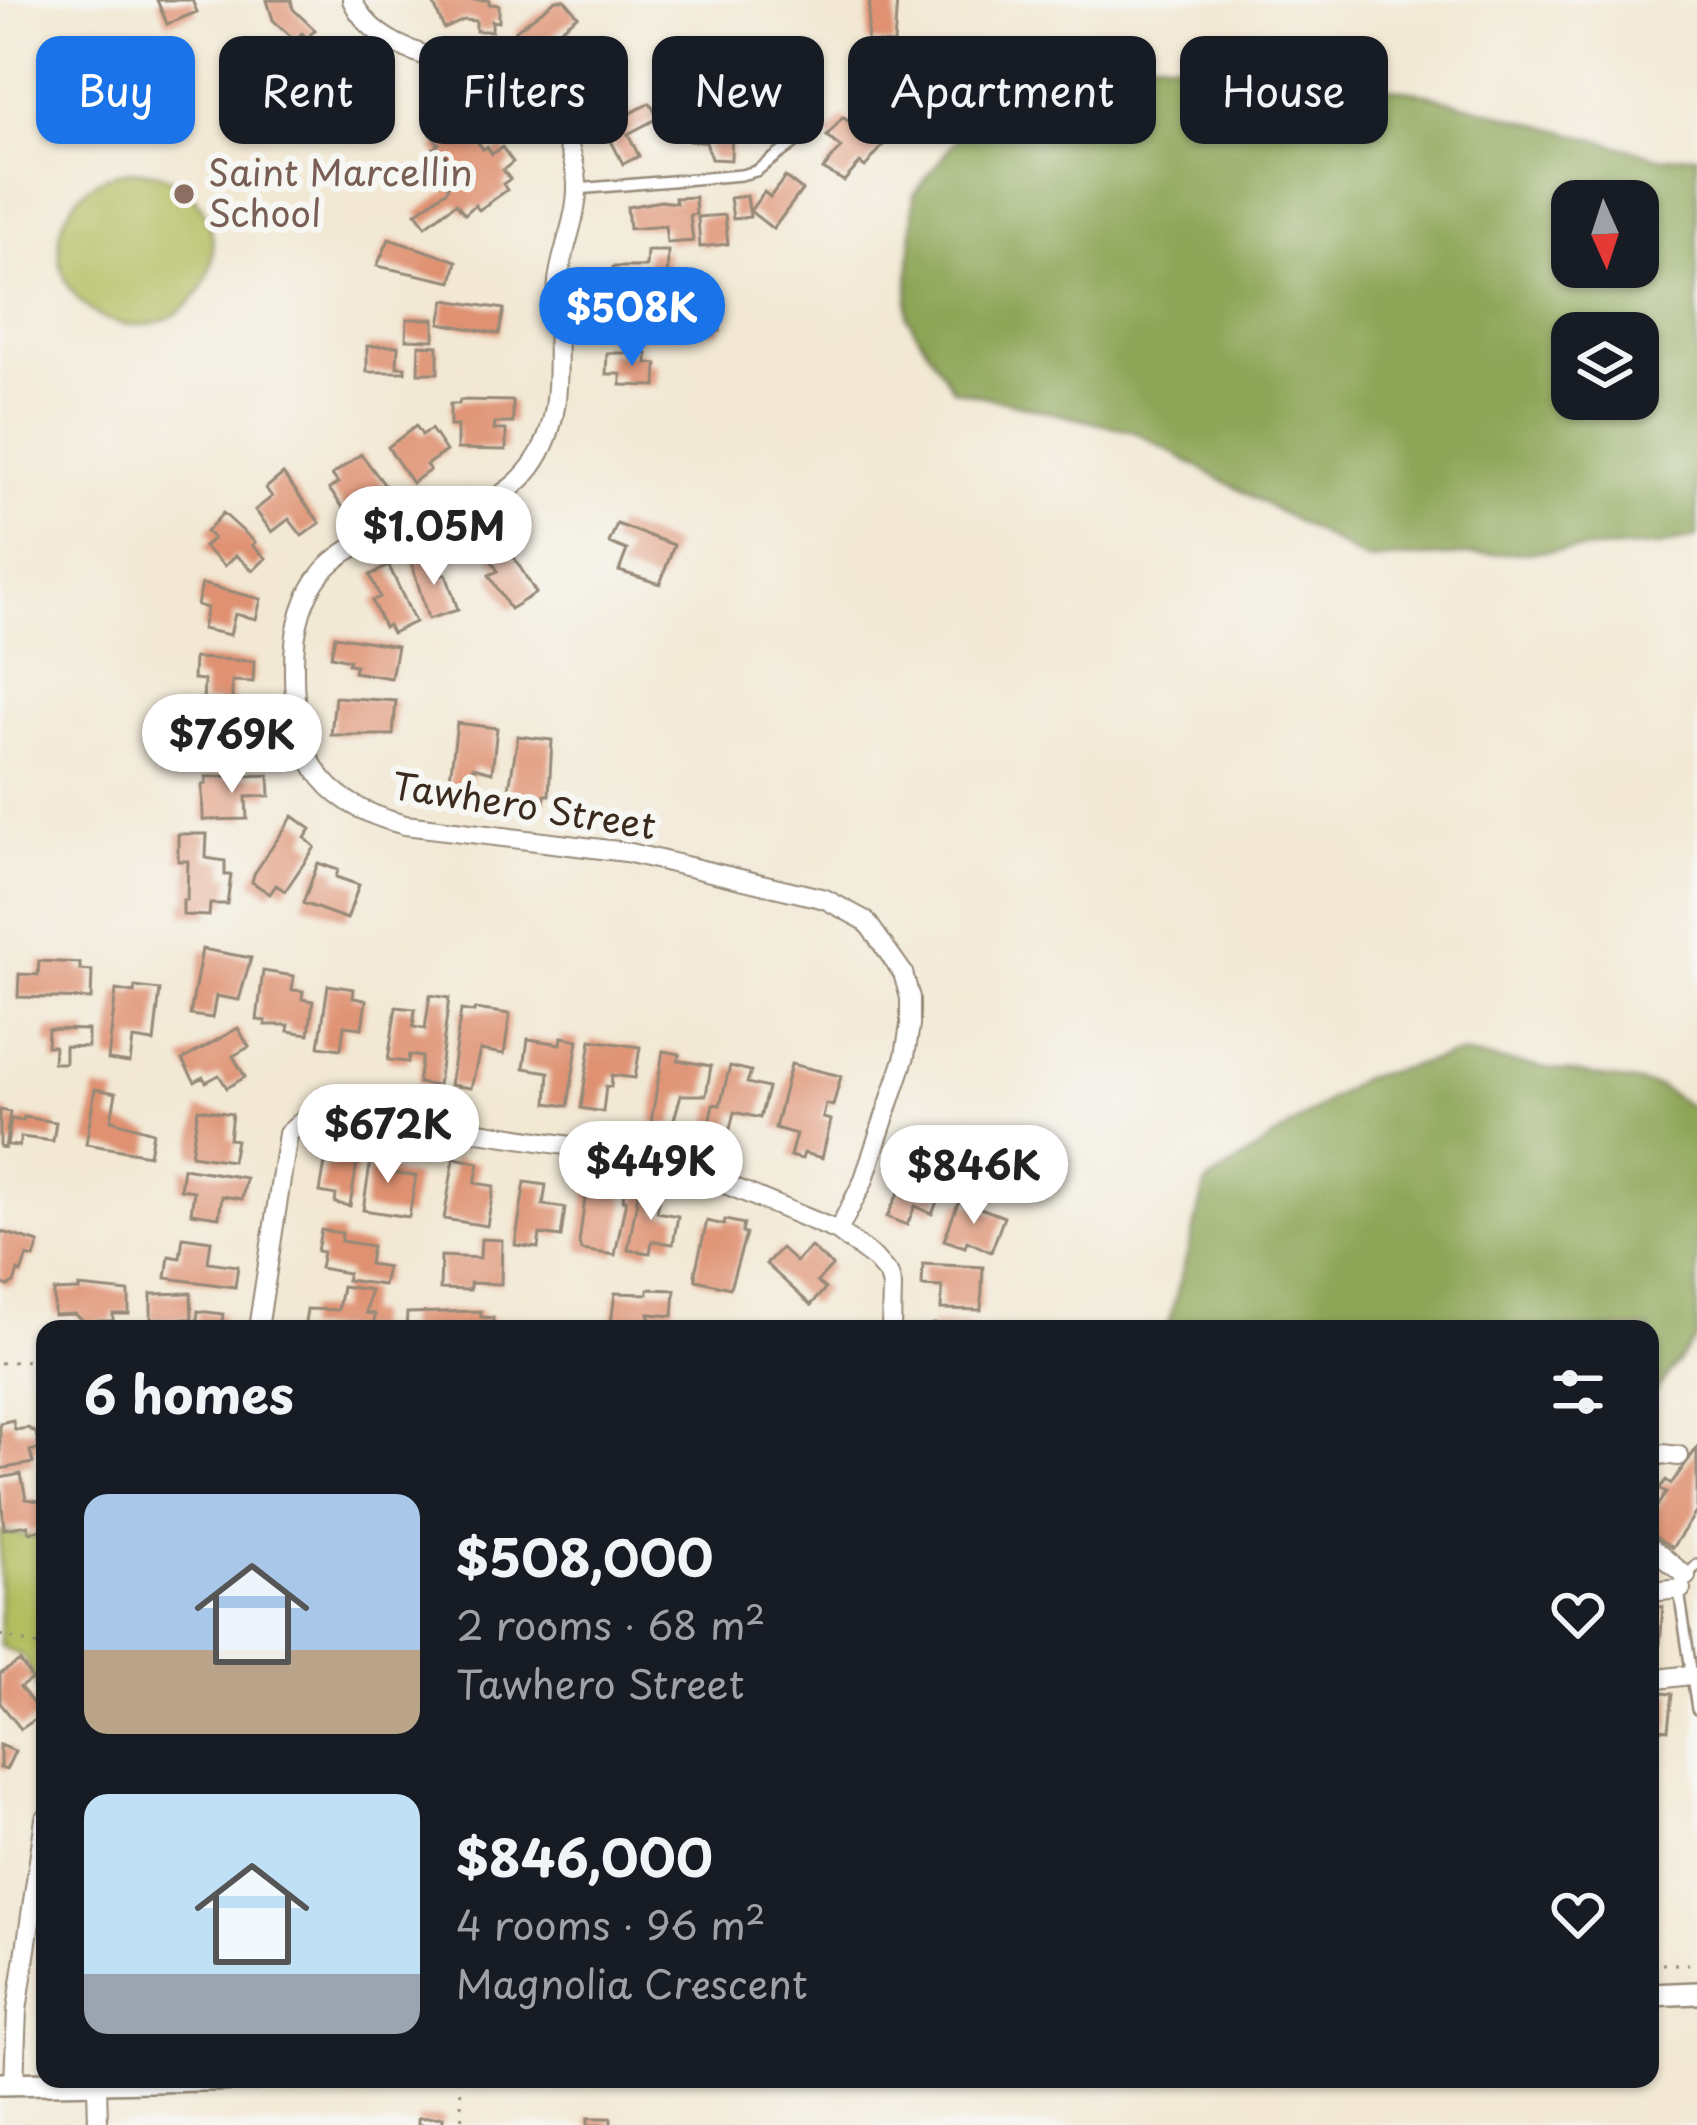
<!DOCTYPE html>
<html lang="en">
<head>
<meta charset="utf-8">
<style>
  :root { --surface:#171b24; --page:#20242c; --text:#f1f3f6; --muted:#9ea1a6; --accent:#1a73e8 }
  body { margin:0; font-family:"Playpen Sans",sans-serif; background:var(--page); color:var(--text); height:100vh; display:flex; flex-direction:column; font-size:45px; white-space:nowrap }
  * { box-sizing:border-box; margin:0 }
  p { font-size:39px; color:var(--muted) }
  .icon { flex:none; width:66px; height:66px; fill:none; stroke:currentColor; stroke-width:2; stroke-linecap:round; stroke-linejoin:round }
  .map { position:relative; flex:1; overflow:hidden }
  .sheet { position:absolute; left:36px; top:1320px; width:1623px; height:768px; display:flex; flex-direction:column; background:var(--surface); border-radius:24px; box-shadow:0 3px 9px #0004 }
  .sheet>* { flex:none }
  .hud { position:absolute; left:36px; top:36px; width:1626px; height:108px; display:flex; gap:24px }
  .needle { width:78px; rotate:177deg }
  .buttons { position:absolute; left:1551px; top:180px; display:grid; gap:24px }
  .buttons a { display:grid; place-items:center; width:108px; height:108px; border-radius:24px; background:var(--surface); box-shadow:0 3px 9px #0004; font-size:60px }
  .price { position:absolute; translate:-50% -102px; padding:0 27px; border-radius:42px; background:#fff; color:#222; font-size:39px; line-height:78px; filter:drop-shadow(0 3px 6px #0008) }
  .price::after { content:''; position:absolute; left:50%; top:72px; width:36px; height:27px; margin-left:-18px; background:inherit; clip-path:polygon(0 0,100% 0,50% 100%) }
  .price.selected { background:var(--accent); color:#fff }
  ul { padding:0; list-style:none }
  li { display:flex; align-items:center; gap:36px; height:300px; padding:0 48px }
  li span { display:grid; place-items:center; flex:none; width:336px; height:240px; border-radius:24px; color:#555 }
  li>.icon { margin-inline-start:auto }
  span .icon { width:144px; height:144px; fill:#fffc; stroke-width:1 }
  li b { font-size:51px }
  h2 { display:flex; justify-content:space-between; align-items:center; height:144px; padding:0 48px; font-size:51px }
  .chip { padding:0 42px; border-radius:24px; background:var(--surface); box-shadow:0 3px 9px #0004; font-size:42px; line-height:108px }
  .chip.selected { background:var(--accent); color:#fff }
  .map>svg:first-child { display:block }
  .green { fill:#b2be60; stroke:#76743f; stroke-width:3 }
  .forest { fill:#8da556; stroke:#64683a; stroke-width:3; fill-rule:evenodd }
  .building { fill:#df9171 }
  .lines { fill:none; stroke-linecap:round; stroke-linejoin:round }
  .service-casing { stroke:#968978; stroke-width:14 }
  .minor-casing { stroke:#968978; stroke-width:22 }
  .tertiary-casing { stroke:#968978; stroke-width:26 }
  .path { stroke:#968978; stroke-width:3; stroke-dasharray:3 9; stroke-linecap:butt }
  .service { stroke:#fff; stroke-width:9 }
  .minor { stroke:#fff; stroke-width:18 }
  .tertiary { stroke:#fff; stroke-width:21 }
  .education-dot { fill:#8d6e63; stroke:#f6f6f2; stroke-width:4.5 }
  .labels { text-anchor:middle; stroke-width:12; stroke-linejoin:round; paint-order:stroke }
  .education-label { font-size:36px; fill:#785e54; stroke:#f6f6f2; text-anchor:start }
  .street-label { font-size:36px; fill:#3b2a1e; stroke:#f6f6f2 }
</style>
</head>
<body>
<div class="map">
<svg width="1697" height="2125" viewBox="0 0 1697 2125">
  <rect width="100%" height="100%" fill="#f6f6f2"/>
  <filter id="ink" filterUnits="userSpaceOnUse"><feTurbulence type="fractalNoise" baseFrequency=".00833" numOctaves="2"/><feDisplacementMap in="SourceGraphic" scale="24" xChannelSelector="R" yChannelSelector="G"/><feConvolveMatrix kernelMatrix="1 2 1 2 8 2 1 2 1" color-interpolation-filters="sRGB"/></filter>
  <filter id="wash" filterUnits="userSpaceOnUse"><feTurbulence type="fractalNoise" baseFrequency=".004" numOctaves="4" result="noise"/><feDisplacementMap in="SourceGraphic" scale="48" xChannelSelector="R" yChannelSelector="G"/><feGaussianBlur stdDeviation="2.7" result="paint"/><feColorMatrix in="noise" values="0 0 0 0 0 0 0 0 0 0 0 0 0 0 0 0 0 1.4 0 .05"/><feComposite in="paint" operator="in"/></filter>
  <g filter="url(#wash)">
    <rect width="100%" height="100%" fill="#f2e8d3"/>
    <path class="green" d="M59 248a77 77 0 1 1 154 0a77 77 0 1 1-154 0Z
      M0,1531L45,1539V1706L24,1657L0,1646Z"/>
    <path class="forest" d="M1029,44L1419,92L1663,158L1697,155V537L1660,546L1366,560L1135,432L953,389L907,317L914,194ZM1572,201H1638V267H1572ZM1572,333H1638V399H1572Z
      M1460,1054L1658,1086L1697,1111V1337L1650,1399V1329H1167L1206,1184L1362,1078Z"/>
    <g id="blocks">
      <path class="building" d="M157,0H192L197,12L167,24Z
        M267,0H291L293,9L315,30L307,38L302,33L295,40L273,20Z
        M432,0H489V4L499,5V22L492,21V31H476V21L464,20L444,29Z
        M556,0H565L578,16L545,41L542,37L528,48L515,31Z
        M870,0H897L894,44L867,42Z
        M784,61L788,87L798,86L800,101L767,106L761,65Z
        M674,79L683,95L667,105L657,88Z
        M696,93L724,94L723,126H732L731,160L711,159L706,142L689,141V121H695Z
        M650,103L658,118L628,134L639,156L623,164L604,127Z
        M676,108L685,109L684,126L675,125Z
        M751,116H771L770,141L751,140Z
        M843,117L862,133L869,126L887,141L865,167L860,163L844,181L823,169L841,148L827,136Z
        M446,123L455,133L465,126L483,149L487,147L492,154L502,147L513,162L503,170L510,179L503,184L507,190L479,210L475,205L465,214L456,203L426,226L416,213L447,190L451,173L432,149L439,144L431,134L434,129Z
        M785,177L802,190L773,229L750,211L764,192L770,197Z
        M747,196L750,217L733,219L730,198Z
        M695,197L696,214L690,215L693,241L667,243L665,226L629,229L627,207L661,201L676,203L675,198Z
        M725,215L728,244L700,247L698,217Z
        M389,239L457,261L452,282L377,266Z
        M647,251H668L667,296L612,295L613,267H646Z
        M445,300L504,309L499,334L440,323Z
        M721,303L720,331H703V304Z
        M626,311L669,314V334L615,336L616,313Z
        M407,319H434V340L406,339Z
        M419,345L438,346V373H418Z
        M367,346H398L397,367H405V372H367Z
        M607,353H647V363L657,364L656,386L621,385V374H606Z
        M460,400L513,401V423H495L494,430H506V450L457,449V426H450V404H459Z
        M416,426L422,435L431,429L446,451L426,465L430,470L412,483L388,447Z
        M361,454L387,488L369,501L365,496L345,510L329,489L338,483L332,475Z
        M283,474L320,523L302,536L289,519L272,532L255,510L272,497L266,488Z
        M223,513L255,542L252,545L266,558L253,571L236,555L225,566L204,547L213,538L206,532Z
        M617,524L674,545L660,584L619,571L627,550L609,543Z
        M502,538L536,593L510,609L489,575L498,571L484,549Z
        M431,554L438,576L446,574L458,610L428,619L411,560Z
        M389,566L415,622L392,633L388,625L384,627L372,601L380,597L370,575Z
        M202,584L261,599L256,619L235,614L230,635L202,629L207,608L197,605Z
        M335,636L397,646L391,678L354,672L356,665L348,664L349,660L331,656Z
        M194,658L254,661L253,682L232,681V703L203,702L204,680L193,679Z
        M335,697L396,701L393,735H331Z
        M258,708V730H238V752L210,753L209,731H199L198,710Z
        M457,723L497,728L492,772L473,767L470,789L449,786Z
        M518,736L552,740L549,795H545L544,804L526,802L527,796L508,794Z
        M269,775L270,796L246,797L247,819L203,820L202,785L206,784V777Z
        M293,816L311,829L305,838L315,847L285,891L276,885L270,894L252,882L254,874Z
        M178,834H207L206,858L225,861V875H231L227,904H210L209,916L183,915V900H187L188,861H178Z
        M318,863L338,870L336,877L359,885L347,919L303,903Z
        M202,949L251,958L239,1000L216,996L212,1018L190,1015Z
        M39,961L80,963V970L92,971L91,999L18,997L19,974L38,975Z
        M263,971L294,976L292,990L303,991L302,999L313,1001L309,1034L288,1031L289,1025H265L266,1021L257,1020Z
        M328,985L354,989L353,998L366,1000L362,1028L344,1026L341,1049L319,1046Z
        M135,987L160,990L154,1042L133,1039L130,1063L108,1060L116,990L134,993Z
        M430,995L449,998L438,1086L418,1083L422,1057L409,1055L408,1062L388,1060L396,1007L415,1009L413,1027L425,1029Z
        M475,1009L510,1014L504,1054L480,1050L471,1088L450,1085L461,1010L474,1012Z
        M238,1028L249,1047L233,1056L245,1077L227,1088L219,1075L206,1082L203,1077L195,1082L182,1060Z
        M48,1029L88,1030V1047L65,1046V1063H53L54,1046H47Z
        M562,1037L578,1040L568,1106L547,1103L549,1072L524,1068L528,1039L561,1044Z
        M591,1040L640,1047L635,1078L612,1075L611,1087L606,1086L603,1112L581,1108Z
        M663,1051L680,1054L678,1060L711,1066L706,1095H681L672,1126L651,1123Z
        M791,1064L841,1076L833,1106L826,1104L823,1118L831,1120L822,1158L804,1153L802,1159L790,1156L796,1134L775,1128Z
        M730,1066L751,1071L747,1083L768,1088L760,1118L734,1112L729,1133L708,1128L713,1104L720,1105Z
        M95,1089L116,1093L111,1120L153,1132L149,1155L86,1144Z
        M198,1109L232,1114L229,1139L236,1140L232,1161L191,1155Z
        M0,1110L10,1112L5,1148L0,1147Z
        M24,1117L56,1122L53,1141L21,1137L19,1146L7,1145L11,1119L23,1121Z
        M339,1141L360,1144L350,1206L335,1203L336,1195L320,1192L325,1163L335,1165Z
        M373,1146L396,1150L392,1173L416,1176L409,1217L363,1210Z
        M454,1158L479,1163L475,1183L494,1186L487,1226L444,1219Z
        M914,1160L934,1168L931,1177L945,1182L932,1214L915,1206L907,1225L887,1217Z
        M183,1168L246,1178L242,1199L222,1196L219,1217L191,1213L194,1191L180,1189Z
        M525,1182L546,1185L543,1205L565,1208L561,1237L540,1234L538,1248L515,1245Z
        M604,1187L624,1190L623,1200H626L615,1255L581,1250L579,1243L586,1191L604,1193Z
        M639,1188L661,1192L657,1212L678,1216L673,1244L652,1241L650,1253L628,1250Z
        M959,1200L1004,1217L991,1252L967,1241L965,1247L944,1240Z
        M725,1220L744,1224L742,1233L746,1234L730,1288L696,1280L695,1273L707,1221L724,1225Z
        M321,1230L342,1233L341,1241L372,1246L369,1264L387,1267L383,1285L346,1280L348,1273L320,1268L323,1252L317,1251Z
        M0,1231L39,1243L34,1258L27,1256L21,1273L18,1271L14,1283L8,1286L0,1282Z
        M183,1237L211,1241L208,1262L238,1266L235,1287L166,1278L169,1256L180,1258Z
        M481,1239L502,1240L501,1284L470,1283V1290L440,1289L441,1256L480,1258Z
        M811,1247L832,1266L817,1282L825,1289L811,1305L766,1264L781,1248L796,1262Z
        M923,1264L983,1267L981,1310L941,1309L942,1287L922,1286Z
        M342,1286L370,1290L366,1313L375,1314L373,1329H304L307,1309L338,1310Z
        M79,1287L129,1292V1314H113V1321H99V1329H84V1321L74,1314L54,1315V1291L79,1290Z
        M648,1289L675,1290L673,1316L649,1314L651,1329H614L611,1323L615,1293L648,1294Z
        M191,1293L192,1319H151V1294Z
        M198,1311L223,1314L221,1329H196Z
        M481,1311V1317L493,1318V1329H406L407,1313Z
        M932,1324L970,1325V1329H931Z
        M13,1420L15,1430L28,1428L36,1433L39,1449L30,1451L33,1463L0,1469V1423Z
        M1697,1448V1511L1672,1548L1650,1533V1516L1666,1493L1659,1489L1666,1480L1671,1484Z
        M21,1474L26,1499L45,1502V1529L29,1532L28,1525L4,1529L0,1478Z
        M1650,1606L1663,1607L1660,1644L1650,1643Z
        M20,1661L32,1679L20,1687L42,1715L21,1729L0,1703V1674Z
        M1651,1692L1672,1694L1668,1730L1650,1728Z
        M0,1745L15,1751L6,1770L0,1768Z
        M443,2117V2125H418V2118Z
        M588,2118H611V2125H588Z"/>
    </g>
  </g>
  <g filter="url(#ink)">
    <use href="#blocks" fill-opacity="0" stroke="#968978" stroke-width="3"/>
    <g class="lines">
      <g class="service-casing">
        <path id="service" d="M577,189L741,175L756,171L797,141
          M1697,1565L1686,1576L1680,1598L1697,1709"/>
      </g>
      <g class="minor-casing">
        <path id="minor" d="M352,0C395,91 553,37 576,174C582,209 562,247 558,281C553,343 571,414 531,467C481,535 378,510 323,571C301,597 294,632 294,664C293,752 314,802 405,825L626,852L825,899L866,921L903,973L910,998V1025L905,1056L863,1182L838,1231
          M258,1329L288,1134L308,1116L340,1111L670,1161L838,1231L874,1258L889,1275L892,1286L891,1329
          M1650,1459L1662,1454L1679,1456
          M1650,1547L1686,1576
          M1650,1592L1681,1589
          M1650,1680L1690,1675
          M97,2082L98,2125
          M14,2083L17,2011L45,1819"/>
      </g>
      <g class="tertiary-casing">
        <path id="tertiary" d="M1650,1995L1697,1993
          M0,2084L253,2079"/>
      </g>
      <path class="path" d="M0,1363L45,1359
        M0,1635L45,1648
        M1650,1964H1697
        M460,2079L462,2125"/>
      <use href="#service" class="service"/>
      <use href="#minor" class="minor"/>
      <use href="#tertiary" class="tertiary"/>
    </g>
  </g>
  <circle class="education-dot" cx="184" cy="194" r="12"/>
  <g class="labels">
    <g class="education-label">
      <text x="208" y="186">Saint Marcellin<tspan x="208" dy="41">School</tspan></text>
    </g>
    <g class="street-label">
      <text transform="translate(524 806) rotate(9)" y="13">Tawhero Street</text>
    </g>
  </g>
</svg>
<div class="buttons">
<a><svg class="needle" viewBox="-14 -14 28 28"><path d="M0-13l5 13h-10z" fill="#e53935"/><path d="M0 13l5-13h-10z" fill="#9ea1a6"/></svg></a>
<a><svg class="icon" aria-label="layers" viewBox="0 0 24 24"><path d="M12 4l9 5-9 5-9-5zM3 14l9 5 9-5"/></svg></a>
</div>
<b class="price selected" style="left:632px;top:369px">$508K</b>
<b class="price" style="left:434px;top:588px">$1.05M</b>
<b class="price" style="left:232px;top:796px">$769K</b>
<b class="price" style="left:388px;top:1186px">$672K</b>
<b class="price" style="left:651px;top:1223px">$449K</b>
<b class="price" style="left:974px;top:1227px">$846K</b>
<div class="hud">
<a class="chip selected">Buy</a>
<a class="chip">Rent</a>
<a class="chip">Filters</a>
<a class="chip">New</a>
<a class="chip">Apartment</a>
<a class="chip">House</a>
</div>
<section class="sheet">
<h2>6 homes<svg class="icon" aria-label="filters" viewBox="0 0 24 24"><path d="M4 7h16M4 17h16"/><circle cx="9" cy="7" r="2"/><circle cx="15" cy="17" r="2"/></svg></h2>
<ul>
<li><span style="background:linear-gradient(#a9c7e8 65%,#b9a48a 0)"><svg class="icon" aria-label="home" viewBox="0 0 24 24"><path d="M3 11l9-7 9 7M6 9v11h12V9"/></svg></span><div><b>$508,000</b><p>2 rooms · 68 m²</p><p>Tawhero Street</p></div><svg class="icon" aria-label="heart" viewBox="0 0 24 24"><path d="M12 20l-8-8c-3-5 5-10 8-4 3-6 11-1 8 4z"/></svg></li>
<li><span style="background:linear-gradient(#bfe0f5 75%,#9aa5b1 0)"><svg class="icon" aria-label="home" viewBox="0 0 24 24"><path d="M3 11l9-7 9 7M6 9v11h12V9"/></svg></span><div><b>$846,000</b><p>4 rooms · 96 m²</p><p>Magnolia Crescent</p></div><svg class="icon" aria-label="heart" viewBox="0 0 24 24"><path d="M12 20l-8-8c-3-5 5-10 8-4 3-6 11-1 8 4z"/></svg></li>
</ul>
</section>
</div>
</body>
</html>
